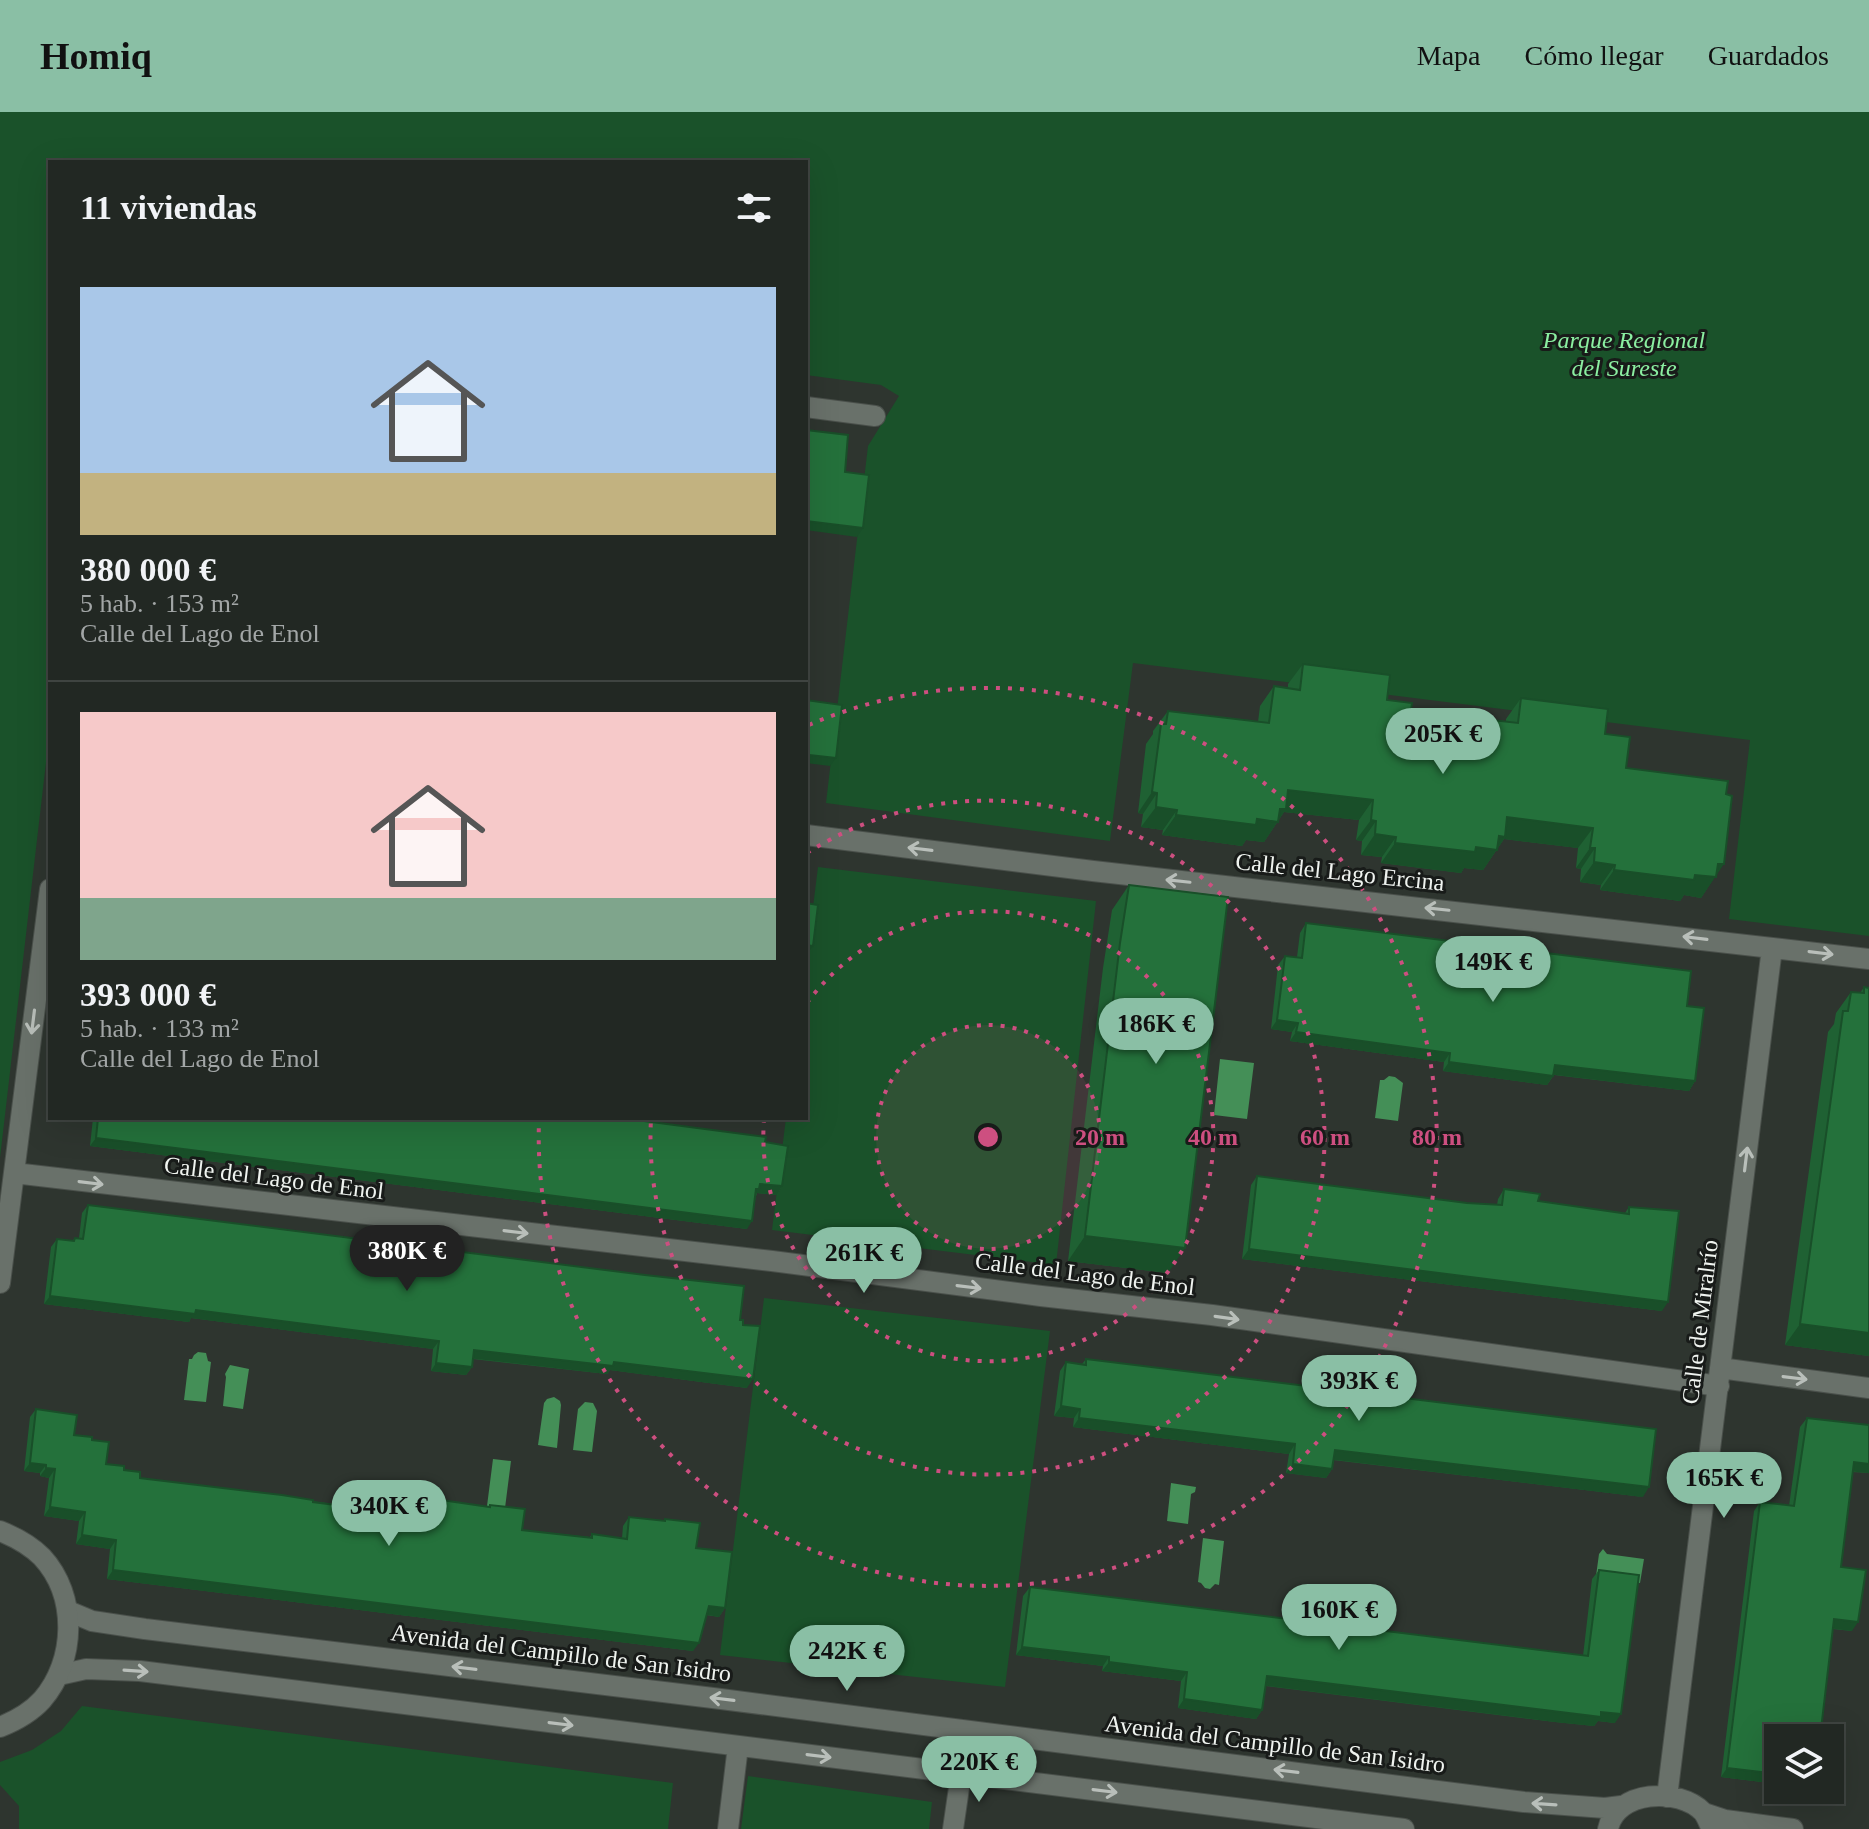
<!DOCTYPE html>
<html lang="es">
<head>
<meta charset="utf-8">
<style>
  :root { --surface:#222823; --page:#2a302b; --text:#f1f3f6; --muted:#a2a6a6; --line:#3f4441; --accent:#8abfa5 }
  body { margin:0; font-family:"Times New Roman",serif; background:var(--page); color:var(--text); height:100vh; display:flex; flex-direction:column; font-size:30px; white-space:nowrap }
  * { box-sizing:border-box; margin:0 }
  p { font-size:26px; color:var(--muted) }
  .icon { flex:none; width:44px; height:44px; fill:none; stroke:currentColor; stroke-width:2; stroke-linecap:round; stroke-linejoin:round }
  .map { position:relative; flex:1; overflow:hidden }
  .drawer { position:absolute; left:48px; top:48px; width:760px; height:960px; display:flex; flex-direction:column; background:var(--surface); border-radius:0px; box-shadow:0 8px 32px #0002,0 0 0 2px var(--line) }
  .drawer>* { flex:none }
  .controls { position:absolute; left:1764px; top:1612px; display:grid; gap:16px }
  .controls a { display:grid; place-items:center; width:80px; height:80px; border-radius:0px; background:var(--surface); box-shadow:0 8px 32px #0002,0 0 0 2px var(--line); font-size:40px }
  .price { position:absolute; translate:-50% -68px; padding:0 18px; border-radius:28px; background:var(--accent); color:#111; font-size:26px; line-height:52px; filter:drop-shadow(0 2px 4px #0008) }
  .price::after { content:''; position:absolute; left:50%; top:48px; width:24px; height:18px; margin-left:-12px; background:inherit; clip-path:polygon(0 0,100% 0,50% 100%) }
  .price.on { background:#222; color:#fff }
  ul { padding:0; list-style:none }
  li { display:grid; align-content:center; gap:16px; height:424px; padding:0 32px }
  li+li { border-top:2px solid var(--line) }
  li span { display:grid; place-items:center; height:248px; border-radius:0px; color:#555 }
  li>.icon { margin-inline-start:auto }
  span .icon { width:144px; height:144px; fill:#fffc; stroke-width:1 }
  li b { font-size:34px }
  h2 { display:flex; justify-content:space-between; align-items:center; height:96px; padding:0 32px; font-size:34px }
  header { display:flex; align-items:center; gap:48px; box-sizing:border-box; height:112px; padding:0 40px; background:var(--accent); color:#111 }
  header strong { font-size:38px }
  nav { display:flex; gap:44px; margin-inline-start:auto; font-size:28px }
  .map>svg:first-child { display:block }
  .green { fill:#1a522a }
  .water { fill:#448f57 }
  .lines { fill:none; stroke-linecap:round; stroke-linejoin:round }
  .street-casing { stroke:#4a504b; stroke-width:22 }
  .secondary-casing { stroke:#4a504b; stroke-width:22 }
  .street { stroke:#69716a; stroke-width:20 }
  .secondary { stroke:#69716a; stroke-width:20 }
  .wall { fill:#1f6133 }
  .shaded-wall { fill:#194f29 }
  .building { fill:#24713b; stroke:#194f29; stroke-width:2 }
  .oneway { stroke:#b9bfba }
  .ring { fill:none; stroke:#cd4f80; stroke-width:4; stroke-dasharray:4 8 }
  .labels { text-anchor:middle; stroke-width:6; stroke-linejoin:round; paint-order:stroke }
  .park-label { font-size:24px; font-style:italic; fill:#8befa1; stroke:#181b19 }
  .street-label { font-size:24px; fill:#eff3ef; stroke:#181b19 }
  .centre { fill:#cd4f80; stroke:#181b19; stroke-width:4 }
  .ring-label { font-size:24px; text-anchor:middle; font-weight:bold; fill:#cd4f80; stroke:#181b19; stroke-width:6; stroke-linejoin:round; paint-order:stroke }
</style>
</head>
<body>
<header>
<strong>Homiq</strong>
<nav><a>Mapa</a><a>Cómo llegar</a><a>Guardados</a></nav>
</header>
<div class="map">
<svg width="1869" height="1717" viewBox="0 0 1869 1717">
  <rect width="100%" height="100%" fill="#2e352f"/>
  <path class="green" d="M0,0H1869V824L1729,807L1750,628L1133,551L1110,729L826,691L868,334L899,284L881,273L806,263V50H50V616L0,1046Z
    M818,755L1096,789L1056,1153L772,1118L786,1006H806V851Z
    M764,1186L1050,1219L1005,1575L720,1543Z
    M82,1594L673,1671L668,1717H19V1694L0,1673V1650L32,1638L61,1619Z
    M748,1664L932,1690L929,1717H741Z"/>
  <path class="water" d="M1220,947L1254,951L1247,1007L1214,1003Z
    M1389,964L1395,965L1403,971L1398,1009L1375,1006L1380,968H1384Z
    M198,1240L206,1241L208,1249L211,1250L206,1290L184,1288L189,1247H192L194,1243Z
    M230,1253L249,1257L243,1297L223,1294L226,1265L225,1262Z
    M554,1285L560,1289L561,1293L557,1336L538,1333L544,1291L547,1287Z
    M585,1290L593,1291L597,1299L592,1340L573,1338L578,1297Z
    M493,1347L511,1349L505,1396L487,1394Z
    M1171,1371L1196,1375L1195,1380L1191,1382L1188,1412L1167,1409Z
    M1203,1426L1224,1429L1219,1473L1215,1472L1210,1477L1205,1476L1201,1471L1198,1470Z
    M1603,1437L1607,1442L1644,1447L1640,1471L1596,1464L1599,1442Z"/>
  <g class="lines">
    <g class="street-casing">
      <path id="street" d="M806,295L875,304
        M806,723L1093,759L1869,847
        M14,1061L772,1149L1041,1184L1212,1203L1719,1274
        M0,1171L50,777
        M1720,1256L1869,1276
        M68,1499L92,1509L145,1517L713,1586L1524,1690L1605,1696L1621,1694
        M59,1563L86,1557L140,1559L1404,1717
        M1667,1685L1772,836
        M1704,1701L1725,1708L1793,1717
        M728,1717L738,1634
        M953,1717L961,1662
        M1608,1717C1616,1678 1679,1675 1703,1700C1707,1705 1709,1712 1712,1717"/>
    </g>
    <g class="secondary-casing">
      <path id="secondary" d="M0,1419C15,1425 30,1433 42,1445C78,1484 76,1549 42,1588C31,1600 15,1609 0,1615"/>
    </g>
    <use href="#street" class="street"/>
    <use href="#secondary" class="secondary"/>
  </g>
  <path class="wall" d="M1303,552L1387,588L1407,629L1477,638L1478,628L1492,608L1506,610V607L1521,586L1605,622L1626,656L1716,763L1701,786L1684,783L1680,789L1600,778L1601,773L1580,770L1581,757L1576,756L1578,736L1504,727L1483,758L1464,756L1461,761L1381,751L1382,745L1361,743L1362,729L1356,728L1359,708L1284,700L1264,730L1246,728L1242,734L1162,723L1163,718L1141,715L1143,702L1138,701L1146,632L1153,622V619L1168,599L1258,610L1260,594L1274,574L1288,576V572Z
    M1129,773L1168,1161L1068,1149L1103,856L1112,798Z
    M1306,811L1687,894L1695,969L1689,979L1554,963L1547,973L1443,959L1444,950L1290,929L1292,920L1271,917L1278,853L1285,844L1297,845L1300,821Z
    M1864,875L1869,876V1244L1785,1233L1828,920L1834,912L1836,901L1851,880L1860,881Z
    M93,1006H621L765,1030L782,1074L777,1083L757,1081L747,1117L90,1034Z
    M1257,1064L1467,1091L1497,1093L1498,1087L1504,1077L1538,1089L1625,1101L1629,1095L1662,1199L1242,1147L1251,1073Z
    M88,1093L740,1208L747,1276L610,1258L607,1262L473,1247L472,1255L466,1263L431,1259L433,1237L191,1206L189,1210L44,1192L51,1135L57,1127L72,1129L75,1126H79L82,1101Z
    M1086,1247L1643,1385L1333,1348L1332,1357L1326,1366L1286,1361L1289,1342L1073,1315L1074,1306L1054,1304L1060,1259L1066,1250L1082,1252Z
    M36,1297L74,1323L92,1328L106,1352L124,1358L140,1366L378,1398L380,1384L386,1376L420,1385L522,1418L590,1425L592,1422L622,1426L623,1414L629,1405L663,1409L665,1407L696,1436L725,1496L719,1505L706,1503L693,1539L107,1467L110,1437L76,1432L79,1409L44,1404L49,1366L40,1364V1361L24,1359L30,1305Z
    M1807,1306L1869,1313V1361L1852,1360L1841,1455L1852,1519L1833,1517L1778,1626V1672L1721,1665L1754,1399L1760,1390L1789,1394L1800,1315Z
    M1599,1458L1615,1611L1598,1609L1594,1614L1555,1610L1266,1574L1262,1598L1256,1607L1178,1596L1181,1569L1102,1559L1103,1554L1016,1543L1023,1484L1030,1475L1583,1544L1592,1467Z"/>
  <path class="shaded-wall" d="M806,409L863,416L857,425L806,418Z
    M810,643L836,646L830,654L806,651Z
    M1288,678L1373,688L1359,708L1284,700L1264,730L1246,728L1242,734L1162,723L1176,703L1257,707Z
    M1152,680L1157,681L1143,702L1138,701Z
    M1156,695L1177,698L1163,718L1141,715Z
    M1507,705L1593,716L1578,736L1504,727L1483,758L1464,756L1461,761L1381,751L1395,731L1476,735Z
    M1371,708L1376,709L1362,729L1356,728Z
    M1375,722L1396,725L1382,745L1361,743Z
    M1590,736H1595L1581,757L1576,756Z
    M1594,750L1615,753L1601,773L1580,770Z
    M1718,752H1724L1701,786L1684,783L1680,789L1600,778L1614,758L1695,763Z
    M806,833L813,834L807,842H806Z
    M1277,908L1298,911L1292,920L1271,917Z
    M1296,920L1450,941L1444,950L1290,929Z
    M1449,950L1553,964L1547,973L1443,959Z
    M1555,953L1695,969L1689,979L1548,962Z
    M96,1026L752,1109L747,1117L90,1034Z
    M760,1072L782,1074L777,1083L757,1081L751,1085Z
    M1085,1124L1185,1136L1168,1161L1068,1149Z
    M1249,1137L1668,1190L1662,1199L1242,1147Z
    M50,1184L196,1198L439,1229L433,1237L191,1206L189,1210L44,1192Z
    M1800,1212L1869,1221V1244L1785,1233Z
    M474,1238L614,1250L753,1267L747,1276L610,1258L607,1262L468,1246Z
    M436,1251L472,1255L466,1263L431,1259Z
    M1061,1294L1080,1297L1074,1306L1054,1304Z
    M1079,1306L1295,1332L1289,1342L1073,1315Z
    M1335,1338L1649,1375L1643,1385L1328,1347Z
    M1854,1350L1869,1352V1361L1847,1359Z
    M30,1351L46,1353L40,1361L24,1359Z
    M1293,1352L1332,1357L1326,1366L1286,1361Z
    M46,1356L55,1357L49,1366L40,1364Z
    M50,1395L85,1400L79,1409L44,1404Z
    M82,1423L116,1428L110,1437L76,1432Z
    M113,1458L699,1531L693,1539L107,1467Z
    M709,1494L725,1496L719,1505L703,1502Z
    M1834,1507L1858,1510L1852,1519L1828,1516Z
    M1022,1535L1109,1545L1103,1554L1016,1543Z
    M1109,1550L1187,1560L1181,1569L1102,1559Z
    M1267,1564L1601,1600L1621,1602L1615,1611L1598,1609L1594,1614L1555,1610L1261,1573Z
    M1184,1587L1262,1598L1256,1607L1178,1596Z
    M1727,1656L1778,1662V1672L1721,1665Z"/>
  <path class="building" d="M806,318L848,323L845,360L869,363L863,416L806,409Z
    M1303,552L1390,563L1387,588L1412,591L1407,629L1489,639L1492,608L1518,611L1521,586L1608,597L1605,622L1630,625L1626,656L1728,669L1726,682L1732,684L1724,752H1718L1716,765L1695,763L1694,768L1614,758L1615,753L1594,750L1595,736H1590L1593,716L1507,705L1505,725L1499,724L1497,738L1476,735L1475,740L1395,731L1396,725L1375,722L1376,709L1371,708L1373,688L1288,678L1286,697H1280L1278,710L1257,707L1256,713L1176,703L1177,698L1156,695L1157,681L1152,680L1161,612H1166L1168,599L1269,611L1274,574L1300,578Z
    M806,588L842,593L836,646L810,643L806,677Z
    M1129,773L1228,785L1185,1136L1085,1124L1120,831Z
    M806,791L818,793L813,834L806,833Z
    M1306,811L1691,859L1687,894L1704,896L1695,969L1555,953L1553,964L1449,950L1450,941L1296,920L1298,911L1277,908L1285,844L1302,846Z
    M1864,875L1869,876V1221L1800,1212L1843,899H1848L1851,880L1864,881Z
    M98,1006H621L766,1025L765,1030L788,1034L782,1074L760,1072L759,1077H756L752,1109L96,1026Z
    M1257,1064L1467,1091L1502,1093L1504,1077L1540,1082L1538,1089L1629,1102V1095L1679,1099L1668,1190L1249,1137Z
    M88,1093L645,1163L744,1174L740,1208H743V1213L760,1214L753,1267L614,1250L613,1254L474,1238L472,1255L436,1251L439,1229L196,1198L195,1202L50,1184L57,1127L74,1129L75,1126L83,1127Z
    M1086,1247L1656,1317L1649,1375L1335,1338L1332,1357L1293,1352L1295,1332L1079,1306L1080,1297L1061,1294L1066,1250L1086,1253Z
    M36,1297L77,1303L74,1323L92,1325V1328L109,1330L106,1352L124,1354V1358L140,1360V1366L282,1383L313,1388V1390L382,1399L386,1376L421,1380L420,1385L490,1395V1393L525,1397L522,1418L592,1426V1422L627,1427L629,1405L665,1409V1407L700,1411L696,1436L732,1440L725,1496L709,1494L699,1531L113,1458L116,1428L82,1423L85,1400L50,1395L55,1357L46,1356V1353L30,1351Z
    M1807,1306L1869,1313V1352L1854,1350L1841,1455L1866,1458L1858,1510L1834,1507L1820,1626H1778V1662L1727,1656L1760,1390L1794,1394Z
    M1599,1458L1639,1463L1621,1602L1601,1600V1605L1267,1564L1262,1598L1184,1587L1187,1560L1109,1550V1545L1022,1535L1030,1475L1588,1544Z"/>
  <defs><path id="oneway-shaft" d="M-6 0H5M1.5-3L5.5 0L1.5 3" fill="none" stroke-width="1.6" stroke-linecap="round" stroke-linejoin="round" transform="scale(2)"/></defs>
  <g class="oneway">
    <use href="#oneway-shaft" transform="translate(920 737) rotate(-173)"/>
    <use href="#oneway-shaft" transform="translate(1178 769) rotate(-174)"/>
    <use href="#oneway-shaft" transform="translate(1437 797) rotate(-174)"/>
    <use href="#oneway-shaft" transform="translate(1695 826) rotate(-173)"/>
    <use href="#oneway-shaft" transform="translate(1821 841) rotate(7)"/>
    <use href="#oneway-shaft" transform="translate(33 910) rotate(97)"/>
    <use href="#oneway-shaft" transform="translate(1746 1047) rotate(-83)"/>
    <use href="#oneway-shaft" transform="translate(91 1071) rotate(7)"/>
    <use href="#oneway-shaft" transform="translate(516 1120) rotate(7)"/>
    <use href="#oneway-shaft" transform="translate(969 1175) rotate(7)"/>
    <use href="#oneway-shaft" transform="translate(1227 1206) rotate(8)"/>
    <use href="#oneway-shaft" transform="translate(1795 1266) rotate(7)"/>
    <use href="#oneway-shaft" transform="translate(464 1556) rotate(-173)"/>
    <use href="#oneway-shaft" transform="translate(136 1559) rotate(4)"/>
    <use href="#oneway-shaft" transform="translate(722 1587) rotate(-173)"/>
    <use href="#oneway-shaft" transform="translate(561 1612) rotate(7)"/>
    <use href="#oneway-shaft" transform="translate(819 1644) rotate(7)"/>
    <use href="#oneway-shaft" transform="translate(1286 1659) rotate(-173)"/>
    <use href="#oneway-shaft" transform="translate(1105 1679) rotate(7)"/>
    <use href="#oneway-shaft" transform="translate(1544 1692) rotate(-176)"/>
  </g>
  <circle cx="988" cy="1025" r="112" fill="#cd4f80" fill-opacity=".12"/>
  <g class="ring">
    <circle cx="988" cy="1025" r="112"/>
    <path d="M807 891A225 225 0 1 1 764 1007"/>
    <path d="M807 741A337 337 0 1 1 651 1007"/>
    <path d="M809 613A449 449 0 1 1 539 1009"/>
  </g>
  <g class="labels">
    <g class="park-label">
      <text x="1624" y="236">Parque Regional<tspan x="1624" dy="28">del Sureste</tspan></text>
    </g>
    <g class="street-label">
      <text transform="translate(1340 760) rotate(6)" y="8">Calle del Lago Ercina</text>
      <text transform="translate(274 1066) rotate(7)" y="8">Calle del Lago de Enol</text>
      <text transform="translate(1085 1162) rotate(7)" y="8">Calle del Lago de Enol</text>
      <text transform="translate(1700 1210) rotate(-83)" y="8">Calle de Miralrío</text>
      <text transform="translate(561 1541) rotate(7)" y="8">Avenida del Campillo de San Isidro</text>
      <text transform="translate(1275 1632) rotate(7)" y="8">Avenida del Campillo de San Isidro</text>
    </g>
  </g>
  <circle cx="988" cy="1025" r="12" class="centre"/>
  <g class="ring-label">
    <text x="1100" y="1033">20 m</text>
    <text x="1213" y="1033">40 m</text>
    <text x="1325" y="1033">60 m</text>
    <text x="1437" y="1033">80 m</text>
  </g>
</svg>
<div class="controls">
<a><svg class="icon" aria-label="layers" viewBox="0 0 24 24"><path d="M12 4l9 5-9 5-9-5zM3 14l9 5 9-5"/></svg></a>
</div>
<b class="price" style="left:1443px;top:664px">205K €</b>
<b class="price" style="left:1493px;top:892px">149K €</b>
<b class="price" style="left:1156px;top:954px">186K €</b>
<b class="price on" style="left:407px;top:1181px">380K €</b>
<b class="price" style="left:864px;top:1183px">261K €</b>
<b class="price" style="left:1359px;top:1311px">393K €</b>
<b class="price" style="left:1724px;top:1408px">165K €</b>
<b class="price" style="left:389px;top:1436px">340K €</b>
<b class="price" style="left:1339px;top:1540px">160K €</b>
<b class="price" style="left:847px;top:1581px">242K €</b>
<b class="price" style="left:979px;top:1692px">220K €</b>
<section class="drawer">
<h2>11 viviendas<svg class="icon" aria-label="filters" viewBox="0 0 24 24"><path d="M4 7h16M4 17h16"/><circle cx="9" cy="7" r="2"/><circle cx="15" cy="17" r="2"/></svg></h2>
<ul>
<li><span style="background:linear-gradient(#a9c7e8 75%,#c2b280 0)"><svg class="icon" aria-label="home" viewBox="0 0 24 24"><path d="M3 11l9-7 9 7M6 9v11h12V9"/></svg></span><div><b>380 000 €</b><p>5 hab. · 153 m²</p><p>Calle del Lago de Enol</p></div></li>
<li><span style="background:linear-gradient(#f6c9c9 75%,#7fa58c 0)"><svg class="icon" aria-label="home" viewBox="0 0 24 24"><path d="M3 11l9-7 9 7M6 9v11h12V9"/></svg></span><div><b>393 000 €</b><p>5 hab. · 133 m²</p><p>Calle del Lago de Enol</p></div></li>
</ul>
</section>
</div>
</body>
</html>
